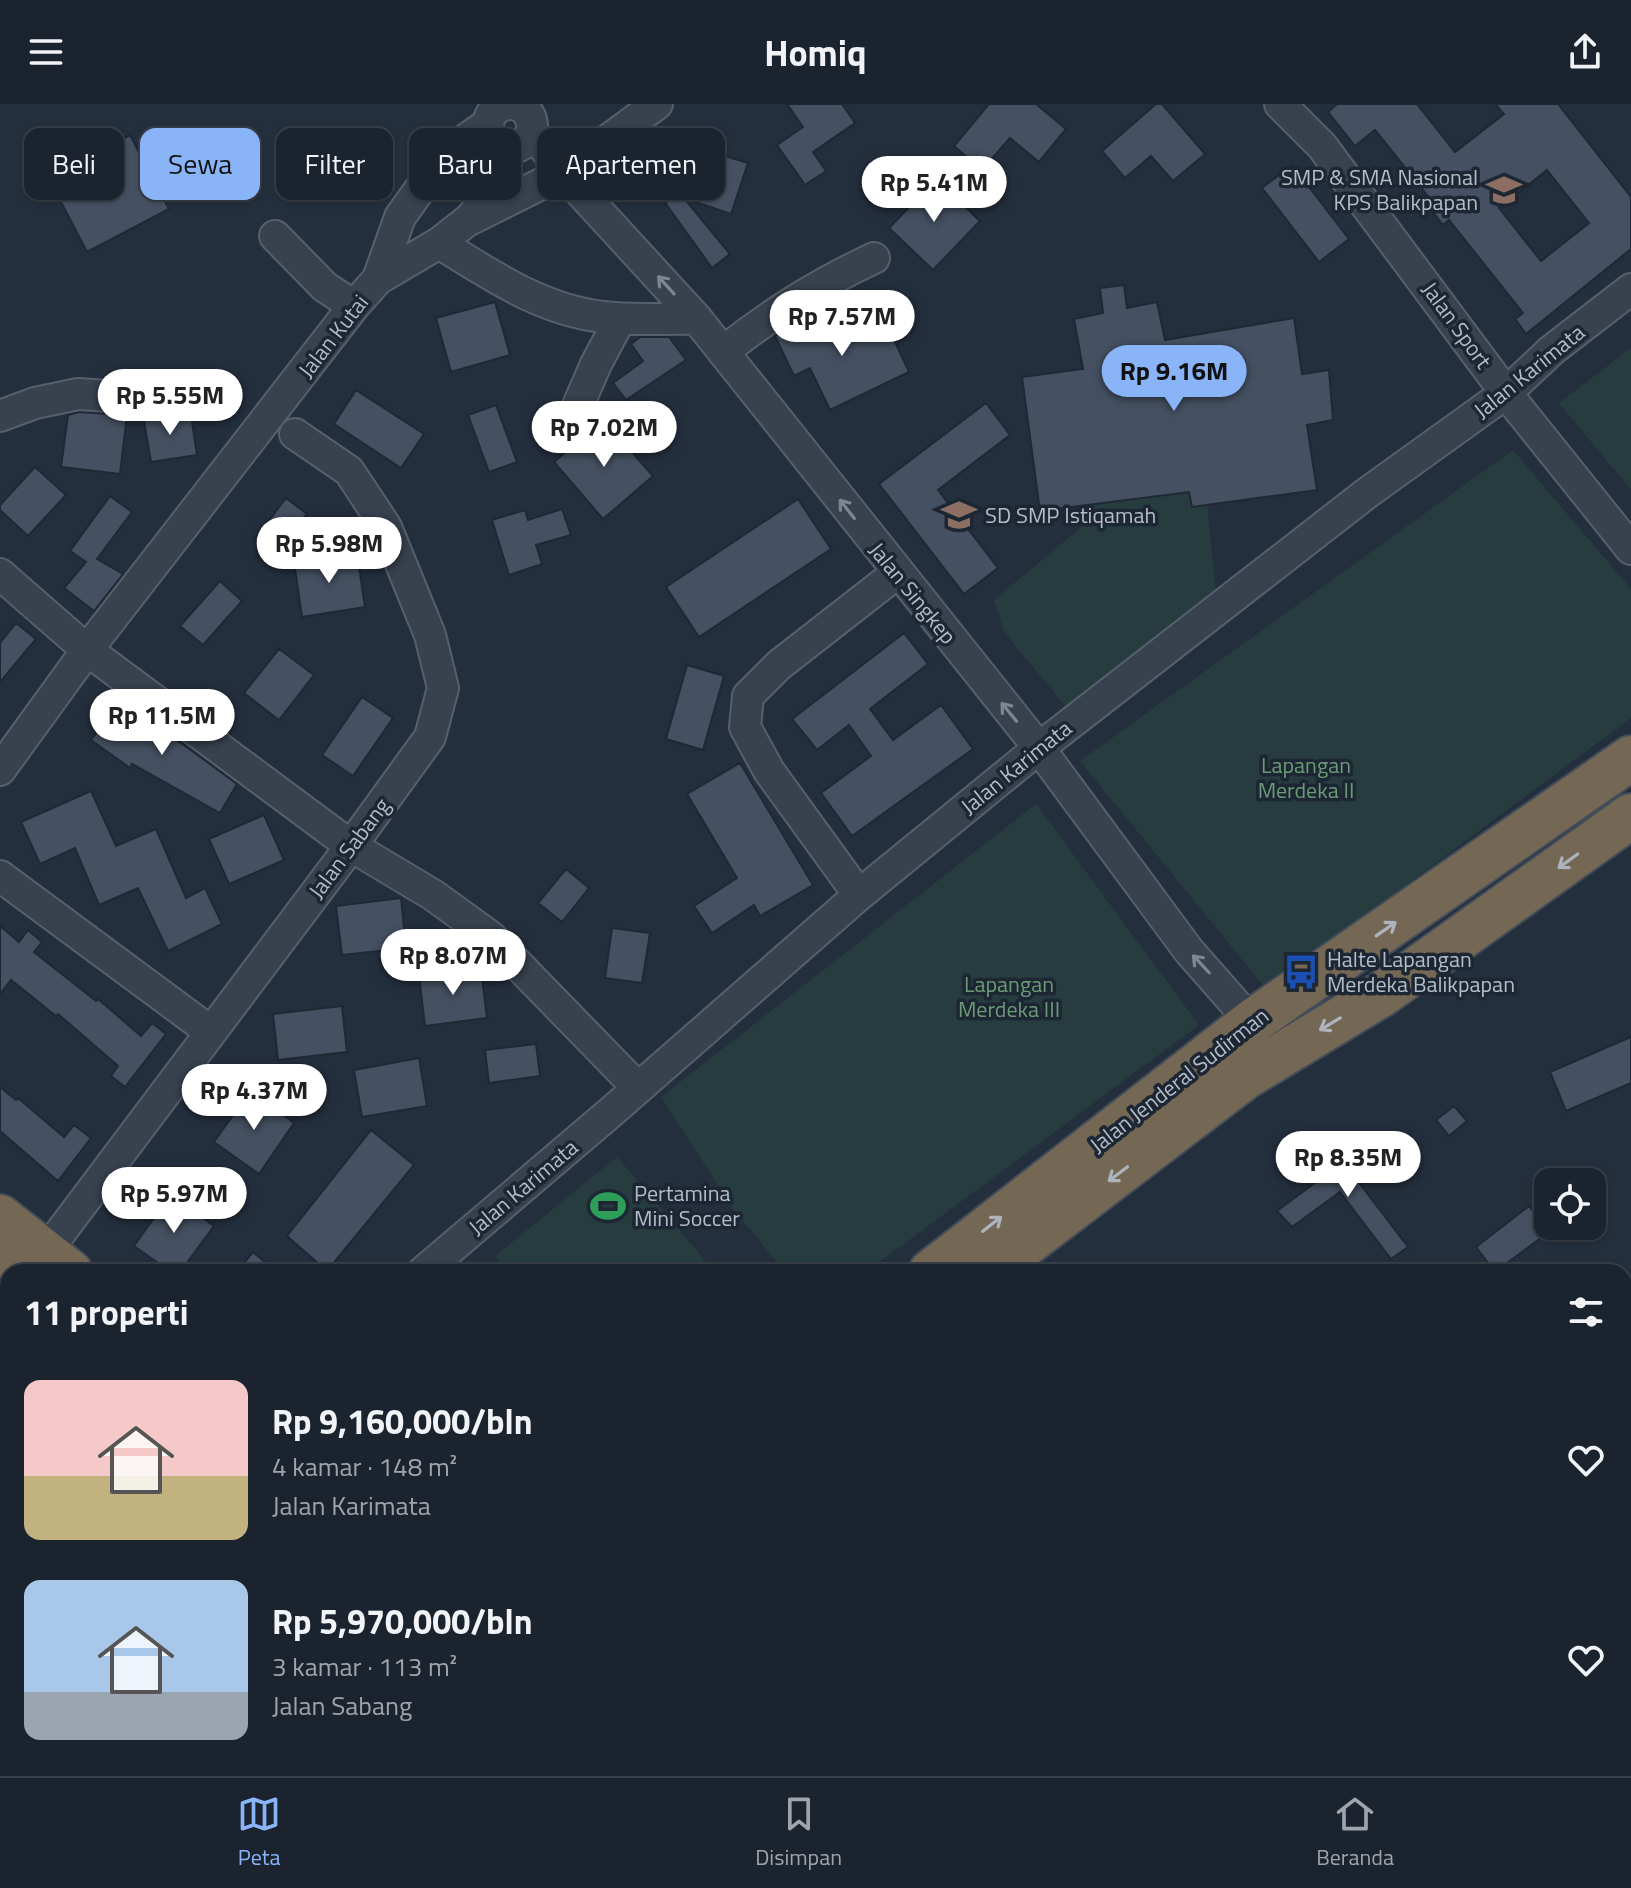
<!DOCTYPE html>
<html lang="id">
<head>
<meta charset="utf-8">
<style>
  :root { --surface:#1b232e; --page:#282f3a; --text:#f1f3f6; --muted:#a0a4aa; --line:#39404a; --accent:#8ab4f8 }
  body { margin:0; font-family:"Titillium Web",sans-serif; background:var(--page); color:var(--text); height:100vh; display:flex; flex-direction:column; font-size:30px; white-space:nowrap }
  * { box-sizing:border-box; margin:0 }
  p { font-size:26px; color:var(--muted) }
  .icon { flex:none; width:44px; height:44px; fill:none; stroke:currentColor; stroke-width:2; stroke-linecap:round; stroke-linejoin:round }
  .map { position:relative; flex:1; overflow:hidden }
  .sheet { position:absolute; left:0px; top:1160px; width:1632px; height:512px; display:flex; flex-direction:column; background:var(--surface); border-radius:24px 24px 0 0; box-shadow:0 2px 6px #0004,0 0 0 2px var(--line) }
  .sheet>* { flex:none }
  .top-card { position:absolute; left:24px; top:24px; width:800px; height:72px; display:flex; gap:16px }
  .tools { position:absolute; left:1534px; top:1064px; display:grid; gap:16px }
  .tools a { display:grid; place-items:center; width:72px; height:72px; border-radius:16px; background:var(--surface); box-shadow:0 2px 6px #0004,0 0 0 2px var(--line); font-size:40px }
  .price { position:absolute; translate:-50% -68px; padding:0 18px; border-radius:28px; background:#fff; color:#222; font-size:26px; line-height:52px; filter:drop-shadow(0 2px 4px #0008) }
  .price::after { content:''; position:absolute; left:50%; top:48px; width:24px; height:18px; margin-left:-12px; background:inherit; clip-path:polygon(0 0,100% 0,50% 100%) }
  .price.current { background:var(--accent); color:#111 }
  ul { padding:0; list-style:none }
  li { display:flex; align-items:center; gap:24px; height:200px; padding:0 24px }
  li span { display:grid; place-items:center; flex:none; width:224px; height:160px; border-radius:16px; color:#555 }
  li>.icon { margin-inline-start:auto }
  span .icon { width:96px; height:96px; fill:#fffc; stroke-width:1 }
  li b { font-size:34px }
  h2 { display:flex; justify-content:space-between; align-items:center; height:96px; padding:0 24px; font-size:34px }
  .chip { padding:0 28px; border-radius:16px; background:var(--surface); box-shadow:0 2px 6px #0004,0 0 0 2px var(--line); font-size:28px; line-height:72px }
  .chip.current { background:var(--accent); color:#111 }
  header { display:flex; justify-content:space-between; align-items:center; height:104px; padding:0 24px; background:var(--surface); font-size:36px; font-weight:700 }
  .dock { display:flex; justify-content:space-around; align-items:center; height:112px; border-top:2px solid var(--line); background:var(--surface); font-size:22px; color:var(--muted) }
  .dock a { display:grid; justify-items:center; gap:4px }
  .dock .current { color:var(--accent) }
  .map>svg:first-child { display:block }
  .green { fill:#263c3f }
  .water { fill:#394c67 }
  .building { fill:#455162; stroke:#1f2835; stroke-width:2; fill-rule:evenodd }
  .lines { fill:none; stroke-linecap:round; stroke-linejoin:round }
  .minor-casing { stroke:#565f6c; stroke-width:34 }
  .highway-casing { stroke:#434c59; stroke-width:48 }
  .minor { stroke:#38414e; stroke-width:30 }
  .highway { stroke:#746855; stroke-width:44 }
  .oneway { stroke:#7c8592 }
  .oneway2 { stroke:#aeb4bd }
  .labels { text-anchor:middle; stroke-width:7; stroke-linejoin:round; paint-order:stroke }
  .poi-label { font-size:22px; fill:#b4bcc9; stroke:#1d2633; text-anchor:start }
  .street-label { font-size:22px; fill:#b4bcc9; stroke:#1d2633 }
  .park-label { font-size:22px; fill:#6b9a76; stroke:#1d2633 }
</style>
</head>
<body>
<header><svg class="icon" aria-label="menu" viewBox="0 0 24 24"><path d="M4 6h16M4 12h16M4 18h16"/></svg>Homiq<svg class="icon" aria-label="share" viewBox="0 0 24 24"><path d="M12 15V3M7 8l5-5 5 5M5 13v7h14v-7"/></svg></header>
<div class="map">
<svg width="1631" height="1672" viewBox="0 0 1631 1672">
  <rect width="100%" height="100%" fill="#242f3e"/>
  <path class="green" d="M1631,244V386L1559,299Z
    M1513,346L1631,485V614L1266,885L1080,657Z
    M1189,388L1192,403L1207,400L1216,489L1067,604L1004,528L994,496L1084,421L1083,401Z
    M1036,700L1199,921L866,1168H785L734,1106L661,993Z
    M617,1053L715,1168H509L495,1152Z
    M366,1664H481L483,1672H368Z"/>
  <path class="water" d="M1624,1367L1631,1370V1672H1039L1051,1664H1624Z
    M154,1664H366L368,1672H147Z"/>
  <path class="building" d="M787,0H842L855,19L813,48L826,67L805,81L777,41L803,23Z
    M989,0H1036L1066,25L1039,58L1010,34L982,66L954,42Z
    M1156,0H1162L1205,50L1173,77L1151,52L1125,74L1102,47Z
    M1337,0H1417L1455,48L1504,10L1495,0H1558L1631,93V145L1526,230L1515,215L1523,209L1449,116L1443,121L1430,105L1435,101L1375,26L1355,42L1328,8ZM1547,66L1589,119L1541,157L1499,104Z
    M130,31L169,105L87,148L48,73Z
    M673,36L748,59L731,110L684,94L730,150L712,164L666,100L672,82L661,77Z
    M1292,61L1349,135L1319,158L1262,84Z
    M936,75L980,117L933,166L889,124Z
    M1124,181L1127,204L1157,198L1165,236L1294,214L1302,270L1329,266L1333,316L1307,321L1317,386L1192,403L1189,388L1040,407L1022,273L1083,265L1074,215L1103,209L1100,184Z
    M495,198L510,251L451,268L436,214Z
    M822,210L836,240L885,216L909,268L830,306L810,264L794,272L775,232L802,213L805,218Z
    M640,233H669L686,256L626,296L613,279L643,257L631,240Z
    M356,286L424,330L401,364L334,320Z
    M986,299L1010,331L938,386L998,464L964,490L879,380Z
    M496,301L517,358L489,368L468,311Z
    M190,304L197,351L151,358L143,312L173,314L182,312Z
    M79,308L127,311L120,370L61,363L68,311Z
    M603,315L653,372L603,415L554,358L569,345L578,341L585,331Z
    M35,363L66,391L28,432L0,406V401Z
    M110,392L132,408L97,455L123,470L94,507L64,484L86,458L70,447Z
    M286,394L307,410L275,451L254,436Z
    M798,395L831,445L699,533L666,483Z
    M562,405L571,431L536,441L542,460L509,471L492,416L525,406L528,416Z
    M357,449L365,503L302,513L294,458Z
    M220,477L242,497L203,541L180,522Z
    M16,519L36,535L0,578V539Z
    M904,529L928,560L870,605L893,636L941,601L973,645L852,732L821,689L871,652L849,621L817,646L792,615Z
    M279,545L314,571L279,616L244,589Z
    M687,561L724,572L703,646L666,635Z
    M362,593L393,614L353,672L322,651Z
    M121,595L159,623L158,626L184,641L237,680L220,709L132,660L130,664L91,636Z
    M740,659L813,781L760,812L754,801L712,829L694,802L737,774L687,690Z
    M91,687L116,742L156,725L186,794L205,784L222,820L168,847L138,784L99,801L75,744L40,760L21,718Z
    M264,711L284,756L229,780L209,735Z
    M566,765L589,784L562,818L538,799Z
    M401,794L406,844L342,851L336,802Z
    M0,822L19,838L28,826L42,838L34,848L96,897L98,895L141,932L152,919L166,930L125,983L111,972L118,962L58,910L56,912L11,876L0,890Z
    M612,824L650,829L642,879L605,874Z
    M481,865L487,914L425,922L419,872Z
    M342,902L347,948L278,956L273,910Z
    M1631,933V979L1566,1007L1550,968Z
    M536,940L540,972L489,979L485,946Z
    M419,954L427,1002L362,1013L354,966Z
    M0,983L16,996L18,994L64,1033L74,1021L91,1034L58,1077L0,1027Z
    M251,986L294,1019L259,1070L214,1038Z
    M1454,1002L1467,1017L1449,1032L1436,1016Z
    M371,1026L414,1061L327,1167L287,1132Z
    M1368,1039L1381,1059L1357,1076L1408,1143L1391,1155L1340,1088L1292,1123L1277,1107Z
    M171,1090L214,1122L189,1156L183,1168H171L134,1142Z
    M1529,1102L1549,1128L1495,1168L1476,1143Z
    M253,1148L277,1168H237Z"/>
  <g class="lines">
    <g class="minor-casing">
      <path id="minor" d="M1280,0L1322,42L1506,289L1631,445
        M488 22a22 22 0 1 1 44 0a22 22 0 1 1-44 0Z
        M532,27L563,69L697,215L1039,644L1189,847L1262,930
        M473,111L496,83L510,44
        M275,132L325,183L354,202
        M439,139C491,171 541,206 603,213C633,217 666,214 697,215
        M378,175L400,113L446,49L488,20
        M723,248C772,209 817,181 874,154
        M0,312L35,299L78,290L173,296
        M567,327L596,260L620,215
        M0,470L87,546L351,742L433,791L491,833L638,984
        M0,666L87,546L354,202L378,175L439,139L467,117L563,69L657,0
        M0,772L211,928
        M859,791L769,667L745,623L748,592L779,561L897,469
        M54,1137L351,742L430,633L443,584L430,531L386,423L349,367L295,330
        M423,1168L611,1008L859,791L1039,644L1367,389L1506,289L1552,246L1631,185"/>
    </g>
    <g class="highway-casing">
      <path id="highway" d="M0,1113L70,1168
        M0,1164L8,1171
        M931,1168L1253,917L1631,654
        M989,1168L1245,973L1382,890L1631,712"/>
    </g>
    <use href="#minor" class="minor"/>
    <use href="#highway" class="highway"/>
  </g>
  <defs><path id="oneway-shaft" d="M-6 0H5M1.5-3L5.5 0L1.5 3" fill="none" stroke-width="1.6" stroke-linecap="round" stroke-linejoin="round" transform="scale(2)"/></defs>
  <g class="oneway">
    <use href="#oneway-shaft" transform="translate(666 181) rotate(-132)"/>
    <use href="#oneway-shaft" transform="translate(847 405) rotate(-128)"/>
    <use href="#oneway-shaft" transform="translate(1009 608) rotate(-129)"/>
    <use href="#oneway-shaft" transform="translate(1201 860) rotate(-133)"/>
  </g>
  <g class="oneway2">
    <use href="#oneway-shaft" transform="translate(1568 757) rotate(144)"/>
    <use href="#oneway-shaft" transform="translate(1386 825) rotate(-35)"/>
    <use href="#oneway-shaft" transform="translate(1330 920) rotate(149)"/>
    <use href="#oneway-shaft" transform="translate(1118 1070) rotate(143)"/>
    <use href="#oneway-shaft" transform="translate(992 1120) rotate(-38)"/>
  </g>
  <defs>
    <g id="school-bare" transform="scale(2.76)"><path d="M0-5L7-2L0 1L-7-2ZM-4 1L0 2.5L4 1V4Q0 6-4 4Z" fill="#8d6e63" stroke="#1d2633" stroke-width="2.5" paint-order="stroke"/></g>
    <g id="bus-bare" transform="scale(2.76)"><path d="M-5-6H5V4H4V6H2V4H-2V6H-4V4H-5ZM-3.5-4V0h7V-4ZM-3.5 1.2v1.5H-2V1.2ZM2 1.2v1.5H3.5V1.2Z" fill="#1a4fb4" stroke="#1d2633" stroke-width="2.5" paint-order="stroke"/></g>
    <g id="stadium-bare" transform="scale(2.76)"><path d="M0-5a6.5 5 0 1 0 0 10a6.5 5 0 1 0 0-10ZM-3.5-1.8h7v3.6h-7Z" fill="#2e9e5b" stroke="#1d2633" stroke-width="2.5" paint-order="stroke"/></g>
  </defs>
  <g fill-rule="evenodd">
    <use href="#school-bare" x="1504" y="86"/>
    <use href="#school-bare" x="959" y="411"/>
    <use href="#bus-bare" x="1301" y="868"/>
    <use href="#stadium-bare" x="608" y="1102"/>
  </g>
  <g class="labels">
    <g class="poi-label">
      <text x="1478" y="81" text-anchor="end">SMP &amp; SMA Nasional<tspan x="1478" dy="25">KPS Balikpapan</tspan></text>
      <text x="985" y="419">SD SMP Istiqamah</text>
      <text x="1327" y="863">Halte Lapangan<tspan x="1327" dy="25">Merdeka Balikpapan</tspan></text>
      <text x="634" y="1097">Pertamina<tspan x="634" dy="25">Mini Soccer</tspan></text>
    </g>
    <g class="street-label">
      <text transform="translate(1457 221) rotate(54)" y="8">Jalan Sport</text>
      <text transform="translate(333 232) rotate(-52)" y="8">Jalan Kutai</text>
      <text transform="translate(1529 267) rotate(-39)" y="8">Jalan Karimata</text>
      <text transform="translate(913 489) rotate(51)" y="8">Jalan Singkep</text>
      <text transform="translate(1016 663) rotate(-39)" y="8">Jalan Karimata</text>
      <text transform="translate(349 744) rotate(-53)" y="8">Jalan Sabang</text>
      <text transform="translate(1179 976) rotate(-38)" y="8">Jalan Jenderal Sudirman</text>
      <text transform="translate(523 1083) rotate(-40)" y="8">Jalan Karimata</text>
    </g>
    <g class="park-label">
      <text x="1306" y="669">Lapangan<tspan x="1306" dy="25">Merdeka II</tspan></text>
      <text x="1009" y="888">Lapangan<tspan x="1009" dy="25">Merdeka III</tspan></text>
    </g>
  </g>
</svg>
<div class="tools">
<a><svg class="icon" aria-label="locate" viewBox="0 0 24 24"><circle cx="12" cy="12" r="6"/><path d="M12 2v4M12 18v4M2 12h4M18 12h4"/></svg></a>
</div>
<b class="price" style="left:934px;top:120px">Rp 5.41M</b>
<b class="price" style="left:842px;top:254px">Rp 7.57M</b>
<b class="price current" style="left:1174px;top:309px">Rp 9.16M</b>
<b class="price" style="left:170px;top:333px">Rp 5.55M</b>
<b class="price" style="left:604px;top:365px">Rp 7.02M</b>
<b class="price" style="left:329px;top:481px">Rp 5.98M</b>
<b class="price" style="left:162px;top:653px">Rp 11.5M</b>
<b class="price" style="left:453px;top:893px">Rp 8.07M</b>
<b class="price" style="left:254px;top:1028px">Rp 4.37M</b>
<b class="price" style="left:1348px;top:1095px">Rp 8.35M</b>
<b class="price" style="left:174px;top:1131px">Rp 5.97M</b>
<div class="top-card">
<a class="chip">Beli</a>
<a class="chip current">Sewa</a>
<a class="chip">Filter</a>
<a class="chip">Baru</a>
<a class="chip">Apartemen</a>
</div>
<section class="sheet">
<h2>11 properti<svg class="icon" aria-label="filters" viewBox="0 0 24 24"><path d="M4 7h16M4 17h16"/><circle cx="9" cy="7" r="2"/><circle cx="15" cy="17" r="2"/></svg></h2>
<ul>
<li><span style="background:linear-gradient(#f6c9c9 60%,#c2b280 0)"><svg class="icon" aria-label="home" viewBox="0 0 24 24"><path d="M3 11l9-7 9 7M6 9v11h12V9"/></svg></span><div><b>Rp 9,160,000/bln</b><p>4 kamar · 148 m²</p><p>Jalan Karimata</p></div><svg class="icon" aria-label="heart" viewBox="0 0 24 24"><path d="M12 20l-8-8c-3-5 5-10 8-4 3-6 11-1 8 4z"/></svg></li>
<li><span style="background:linear-gradient(#a9c7e8 70%,#9aa5b1 0)"><svg class="icon" aria-label="home" viewBox="0 0 24 24"><path d="M3 11l9-7 9 7M6 9v11h12V9"/></svg></span><div><b>Rp 5,970,000/bln</b><p>3 kamar · 113 m²</p><p>Jalan Sabang</p></div><svg class="icon" aria-label="heart" viewBox="0 0 24 24"><path d="M12 20l-8-8c-3-5 5-10 8-4 3-6 11-1 8 4z"/></svg></li>
</ul>
</section>
</div>
<nav class="dock">
<a class="current"><svg class="icon" aria-label="map" viewBox="0 0 24 24"><path d="M3 6l6-2 6 2 6-2v14l-6 2-6-2-6 2zM9 4v14M15 6v14"/></svg>Peta</a>
<a><svg class="icon" aria-label="saved" viewBox="0 0 24 24"><path d="M7 4h10v16l-5-4-5 4z"/></svg>Disimpan</a>
<a><svg class="icon" aria-label="home" viewBox="0 0 24 24"><path d="M3 11l9-7 9 7M6 9v11h12V9"/></svg>Beranda</a>
</nav>
</body>
</html>
